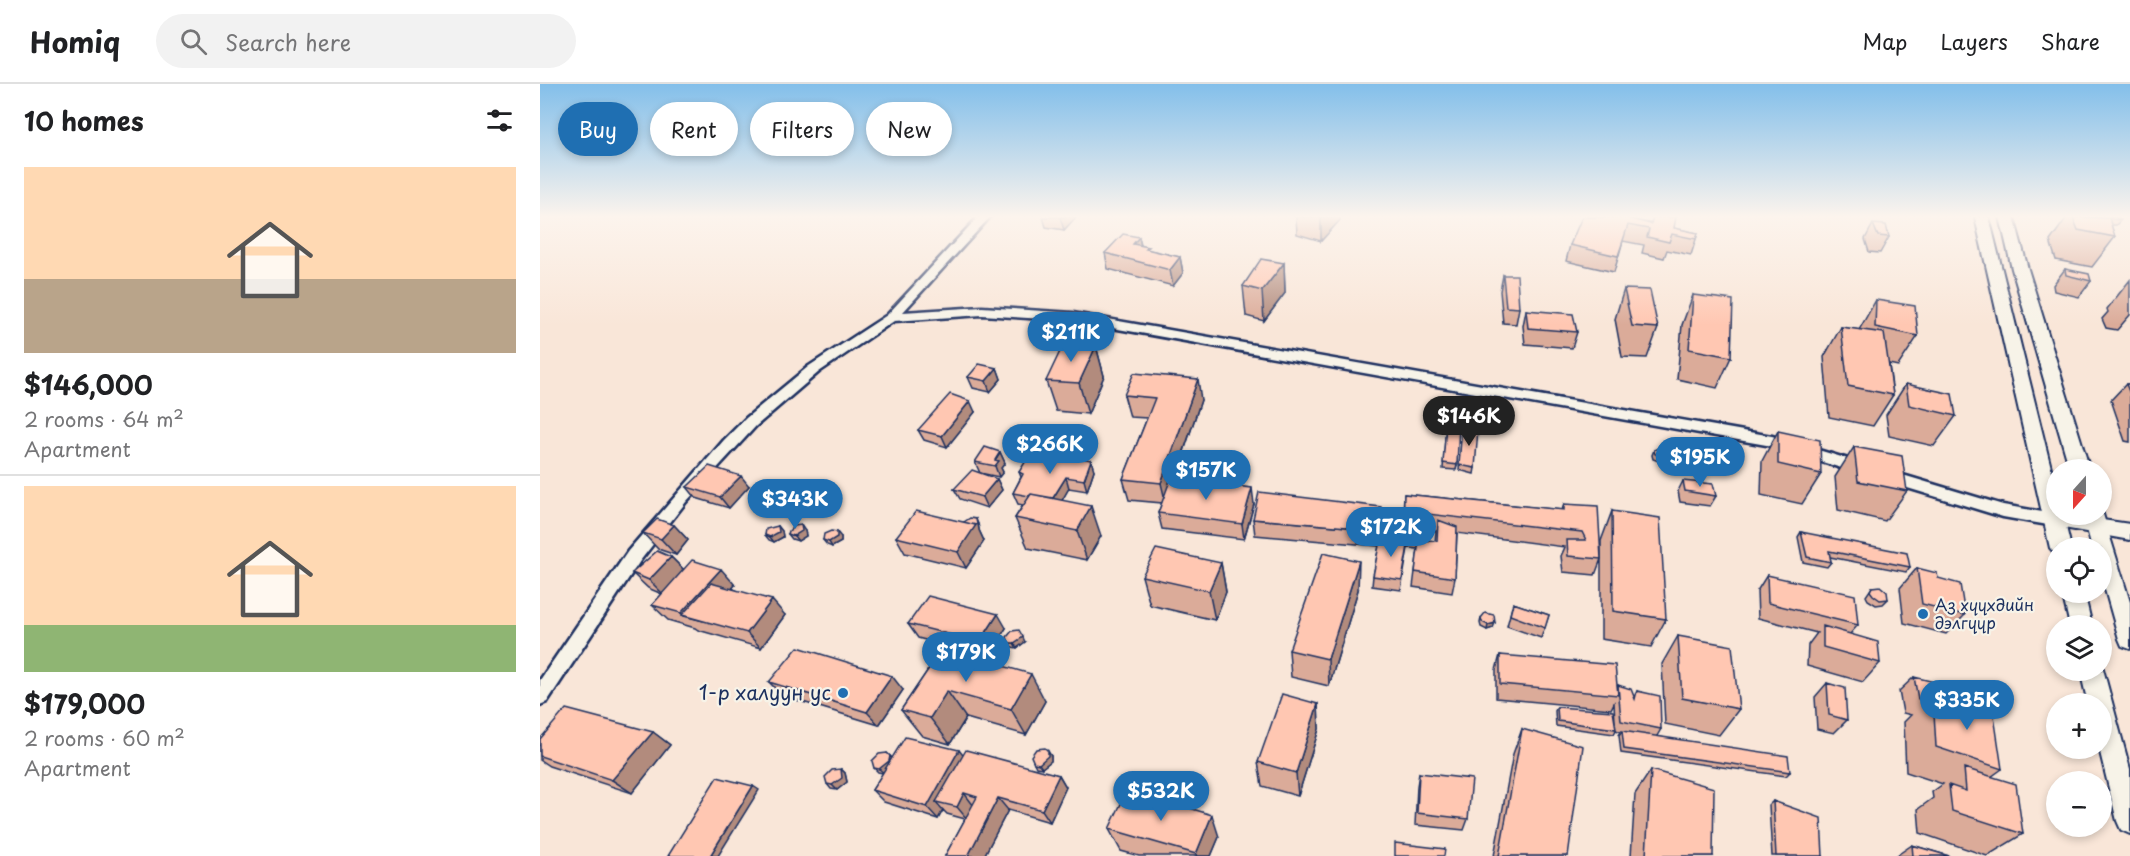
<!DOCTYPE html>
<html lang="en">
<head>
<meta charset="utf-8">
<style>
  :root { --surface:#fff; --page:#f2f2f2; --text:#202124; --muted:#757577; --line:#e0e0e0; --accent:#1f6fb2 }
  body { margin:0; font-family:"Playpen Sans",sans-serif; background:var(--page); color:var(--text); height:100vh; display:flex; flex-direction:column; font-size:22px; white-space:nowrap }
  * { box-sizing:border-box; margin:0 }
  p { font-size:20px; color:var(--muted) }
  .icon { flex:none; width:33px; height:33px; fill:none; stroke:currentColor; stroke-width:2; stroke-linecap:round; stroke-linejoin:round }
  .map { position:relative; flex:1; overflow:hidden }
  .drawer { display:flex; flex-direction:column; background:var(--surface); width:540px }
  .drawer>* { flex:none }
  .hud { position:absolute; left:18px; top:18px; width:570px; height:54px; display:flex; gap:12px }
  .needle { width:39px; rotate:201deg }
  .fabs { position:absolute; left:1506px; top:375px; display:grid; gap:12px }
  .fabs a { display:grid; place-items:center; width:66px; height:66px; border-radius:50%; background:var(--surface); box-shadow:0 3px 9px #0003; font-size:30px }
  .price { position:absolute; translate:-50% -51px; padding:0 14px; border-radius:21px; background:var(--accent); color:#fff; font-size:20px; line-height:39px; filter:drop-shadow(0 2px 3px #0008) }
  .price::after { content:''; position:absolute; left:50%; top:36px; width:18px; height:14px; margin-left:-9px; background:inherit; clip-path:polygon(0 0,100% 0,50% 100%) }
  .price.active { background:#222; color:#fff }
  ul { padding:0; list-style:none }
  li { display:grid; align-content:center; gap:12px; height:318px; padding:0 24px }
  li+li { border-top:2px solid var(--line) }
  li span { display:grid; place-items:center; height:186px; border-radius:0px; color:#555 }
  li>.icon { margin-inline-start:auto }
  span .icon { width:108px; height:108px; fill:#fffc; stroke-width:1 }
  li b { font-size:26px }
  h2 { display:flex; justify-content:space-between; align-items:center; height:72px; padding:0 24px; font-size:26px }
  .pill { padding:0 21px; border-radius:27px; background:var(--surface); box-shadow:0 3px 9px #0003; font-size:21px; line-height:54px }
  .pill.active { background:var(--accent); color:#fff }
  header { display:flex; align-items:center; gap:36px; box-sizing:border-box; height:84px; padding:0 30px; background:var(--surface); border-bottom:2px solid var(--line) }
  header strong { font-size:28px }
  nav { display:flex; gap:33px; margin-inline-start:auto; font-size:21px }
  .search { width:420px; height:54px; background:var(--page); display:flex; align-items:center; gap:15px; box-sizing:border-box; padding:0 21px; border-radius:33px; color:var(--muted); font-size:22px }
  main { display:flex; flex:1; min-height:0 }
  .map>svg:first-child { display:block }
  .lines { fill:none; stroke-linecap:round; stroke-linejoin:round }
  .minor-casing { stroke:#1b2f5e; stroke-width:5 }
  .tertiary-casing { stroke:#1b2f5e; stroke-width:4 }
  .secondary-casing { stroke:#1b2f5e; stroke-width:4 }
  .minor { fill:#f7f3e8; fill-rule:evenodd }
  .tertiary { fill:#f7f3e8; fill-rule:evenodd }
  .secondary { fill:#f7f3e8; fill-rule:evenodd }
  .wall { fill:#dbab99; stroke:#1b2f5e; stroke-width:1.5; fill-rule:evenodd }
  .shaded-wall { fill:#b28b7d; stroke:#1b2f5e; stroke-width:1.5 }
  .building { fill:#ffc7b2; stroke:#1b2f5e; stroke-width:1.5 }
  .poi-dot { fill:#1f6fb2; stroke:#f7f3e8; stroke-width:2 }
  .labels { text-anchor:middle; stroke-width:4.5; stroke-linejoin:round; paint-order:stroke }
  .poi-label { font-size:16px; fill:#1b2f5e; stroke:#f7f3e8; text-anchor:start }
  .near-poi-label { font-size:20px; fill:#1b2f5e; stroke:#f7f3e8; text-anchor:end }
</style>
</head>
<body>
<header>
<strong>Homiq</strong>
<div class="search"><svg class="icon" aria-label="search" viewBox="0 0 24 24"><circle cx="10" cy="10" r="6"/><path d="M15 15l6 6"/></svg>Search here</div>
<nav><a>Map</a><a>Layers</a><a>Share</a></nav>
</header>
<main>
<section class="drawer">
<h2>10 homes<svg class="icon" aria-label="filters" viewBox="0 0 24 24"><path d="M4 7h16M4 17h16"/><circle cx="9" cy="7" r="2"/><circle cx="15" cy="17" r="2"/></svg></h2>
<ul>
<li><span style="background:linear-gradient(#ffd9b3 60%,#b9a48a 0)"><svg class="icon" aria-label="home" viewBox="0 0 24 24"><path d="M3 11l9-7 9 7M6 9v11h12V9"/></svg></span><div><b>$146,000</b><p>2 rooms · 64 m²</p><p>Apartment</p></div></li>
<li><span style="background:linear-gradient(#ffd9b3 75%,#8fb573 0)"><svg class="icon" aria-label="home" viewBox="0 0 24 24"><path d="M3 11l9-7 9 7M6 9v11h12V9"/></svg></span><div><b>$179,000</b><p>2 rooms · 60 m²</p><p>Apartment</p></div></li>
</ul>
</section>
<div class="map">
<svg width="1590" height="772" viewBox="0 0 1590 772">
  <rect width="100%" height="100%" fill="#f9e6d8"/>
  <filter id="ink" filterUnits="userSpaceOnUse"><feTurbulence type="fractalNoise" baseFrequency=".0167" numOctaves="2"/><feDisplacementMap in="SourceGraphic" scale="12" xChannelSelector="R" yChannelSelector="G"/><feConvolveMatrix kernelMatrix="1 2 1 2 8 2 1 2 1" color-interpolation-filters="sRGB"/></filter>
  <g filter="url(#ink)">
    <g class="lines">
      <g class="minor-casing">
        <path id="minor" d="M438,133H450L363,228L442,223L533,229L1232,352L1328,381L1330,385L1328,389L1323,391L1232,362L533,237L442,231L354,237L279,288L216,342L146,418L100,477L7,618L0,621V596L88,467L184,356L206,334L269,282L347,231Z
          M1346,386L1463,421L1514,430L1520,432L1522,436L1520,440L1514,442L1463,433L1341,396L1338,392L1341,388Z"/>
      </g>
      <g class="tertiary-casing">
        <path id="tertiary" d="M1514,429L1590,440V456L1507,441L1505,436L1507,431Z"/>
      </g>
      <g class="secondary-casing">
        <path id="secondary" d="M1435,133H1449L1516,404V430H1523L1531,464H1516V471L1510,464Z
          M1460,133H1474L1488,185L1550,386H1530L1472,185Z
          M1562,427L1590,518V565L1582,562L1579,555L1562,495V464H1552L1543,430H1562Z
          M1522,508H1544L1552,542H1530Z
          M1562,581L1590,685V750L1581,746L1577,737L1559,664H1562V620H1548L1540,586H1562Z"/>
      </g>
      <use href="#minor" class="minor"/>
      <use href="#tertiary" class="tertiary"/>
      <use href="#secondary" class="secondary"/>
    </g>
    <path class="wall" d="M503,133H536L524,146L506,143Z
      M756,133H800V136L781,157L757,150Z
      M1527,133H1575L1581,136L1576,141H1571L1575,153L1552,183L1516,176L1510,157Z
      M1090,135L1158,149L1151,171L1127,166L1124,174L1102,169L1104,161L1083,157L1074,188L1026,177L1030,161Z
      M1333,140L1349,153L1340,169L1329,168L1325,155Z
      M599,153L601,161L609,166L640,173L643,189L633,202L568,185L565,169Z
      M744,179L745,209L724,237L706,232L703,202Z
      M1525,185L1551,197L1539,213L1514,207L1513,201Z
      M963,191L979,224L976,240L963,239L960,207Z
      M1590,196V231L1577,246L1566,244L1562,235L1568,228L1567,225Z
      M1084,205L1118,244L1107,274L1082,273L1075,235Z
      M1153,211L1191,273L1177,304L1137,295L1142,241Z
      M1336,216L1378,252L1358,282L1349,280L1353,311L1333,342L1289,333L1284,273L1301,243L1319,246Z
      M986,226L1037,248L1032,264L985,260L983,242Z
      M556,262L564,292L548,330L516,327L506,297Z
      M457,284L461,295L450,308L433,304L428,293Z
      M1366,300L1416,332L1394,362L1349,352L1346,331Z
      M1586,300H1590V358L1585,357L1571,316Z
      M584,311L661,316L635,395L714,420L704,455L622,445L618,429L622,419L589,416L583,395L607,334L590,333Z
      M435,328L407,363L384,356L378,346Z
      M906,340L917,381L916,386L903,385Z
      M922,343L935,384L934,390L919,386Z
      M1238,347L1281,390L1262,420L1221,411L1222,377Z
      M496,350L517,360L506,373L554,386L547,407L529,404L522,416L561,452L547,476L488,464L475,434L483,421L478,420L473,409L481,393L479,388L500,377L501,375L476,370L472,359Z
      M1314,363L1367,407L1345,437L1298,426L1295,393Z
      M1114,366L1126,370L1124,375L1121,378L1113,375L1112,371Z
      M460,368L465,379L461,384L463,388L459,393L440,389L435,378Z
      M457,395L462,406L447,424L420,415L414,405Z
      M1143,397L1176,412L1170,422L1140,418L1138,407Z
      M209,402L189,424L156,414L147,403Z
      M864,410L1022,426L1024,420L1061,474V457L1072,427L1126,535L1111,563L1061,555V475L1055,491L1023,488L1021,472L1025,463L917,449L915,494L912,509L873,503L878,465L868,464L861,506L832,502L833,492L839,462L715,451L713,435L842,446L841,451L862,453ZM888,446L896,447L895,457L887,456Z
      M424,438L438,440L439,445V446L444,457L426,484L365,469L356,453Z
      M134,441L148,456L136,471L118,465L103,449Z
      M238,442L242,447L243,453L234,458L229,456L225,451Z
      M265,447L266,452L258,457L252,455L248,450Z
      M1261,448L1370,483L1366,488L1290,473L1291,478L1287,483L1263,478L1258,453Z
      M301,453V458L292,463L287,461L283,456Z
      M131,473L143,485L195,501L192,504L245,531L221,564L158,546L155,544L128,536L112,521L122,510L108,504L92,489Z
      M681,479L686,508L675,536L610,521L602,492Z
      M1377,484L1398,494L1425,531L1406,550L1364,539L1360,504Z
      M1227,491L1318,541L1310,550L1340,579L1323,598L1267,582L1268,561L1277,549L1218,534L1217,507Z
      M1332,503L1348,515L1343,520L1336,521L1328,516L1326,512Z
      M818,506L789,602L751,593L749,566Z
      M973,519L1009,531L1001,554L967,542Z
      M941,534L953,544L947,546L941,543L940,539Z
      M368,540L466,544L448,573L378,554Z
      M1138,552L1199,625L1179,651L1125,640L1122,580Z
      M485,558L477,564L472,563L469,559Z
      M402,565L505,617L486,651L426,634L410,660L382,652L361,626Z
      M960,571L1077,604L1078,601L1094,613L1097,607L1121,645L1117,652L1250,688L1246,692L1081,669L1079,651L1081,648L1076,646L1074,650L1016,642L1015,627L1017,623L1075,638L1074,619L1071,625L956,614V586Z
      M1374,593L1462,685L1451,693L1483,750L1447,772L1380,749L1378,725L1393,714L1392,708L1403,700L1366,688L1364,638L1371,631L1363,629L1359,607Z
      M229,598L363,606L339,641L243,612Z
      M1287,599L1307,636L1294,649L1277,645L1275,613Z
      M778,620L779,645L758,712L722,702L718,678Z
      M982,645L1028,772H954L973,670Z
      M113,648L130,661L92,709L9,682L0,676V655Z
      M347,669L352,674L423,671L519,691L526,703L510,738L468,726L444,772H405L425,735L407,730L403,726L398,735L344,718L332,706L343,689L338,688L334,684Z
      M511,672V677L502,684L496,683L494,679Z
      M301,685L305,689L307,698L297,706L291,705L287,700Z
      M1111,686L1173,772H1091L1095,710Z
      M879,689L928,735L924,746L875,741L877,702Z
      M1233,717L1283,772H1232L1229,721Z
      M569,745L679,753L671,772H599L581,767Z
      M1372,761L1409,772H1356Z"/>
    <path class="shaded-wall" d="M520,133H536L524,146Z
      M781,133H800V136L781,157Z
      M599,153L602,169L593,160Z
      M640,173L643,189L633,202L630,186Z
      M744,179L745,209L724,237L722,207Z
      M556,262L564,292L548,330L539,299Z
      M457,284L461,295L450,308L446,297Z
      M658,295L661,316L626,420L621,399Z
      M430,317L435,328L407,363L402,352Z
      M513,349L517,360L504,375L500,365Z
      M460,368L465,379L461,384L463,388L459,393L455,382V376Z
      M551,376L554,386L547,407L544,396Z
      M201,392L209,402L189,424L180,413Z
      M526,393L529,404L516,427L512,416Z
      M457,395L462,406L447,424L442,413Z
      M712,404L714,420L704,455L702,440Z
      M551,422L561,452L547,476L537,447Z
      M436,435L438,440L439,445V446L444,457L426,484L418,468Z
      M134,441L148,456L136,471L121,455Z
      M261,441L265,447L266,452L258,457L254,452Z
      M238,442L242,447L243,453L234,458L230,453Z
      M297,448L301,453V458L292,463L289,458Z
      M131,473L146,488L124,511L109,496Z
      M819,477L818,506L789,602L788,575Z
      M681,479L686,508L675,536L669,507Z
      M181,485L195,501L163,537L144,532L141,529Z
      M232,516L245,531L221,564L207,549Z
      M458,530L466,544L448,573L440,558Z
      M955,539L953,544L947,546L948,541Z
      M482,551L485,558L477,564L474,559Z
      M491,590L505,617L486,651L471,625Z
      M352,592L363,606L339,641L327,628Z
      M407,607L426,634L410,660L390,634Z
      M778,620L779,645L758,712L756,689Z
      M113,648L130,661L92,709L72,696Z
      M419,666L429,679L396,718L403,726L398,735L387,723Z
      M508,667L511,672V677L502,684L499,680Z
      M350,672L354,676L344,689L339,685Z
      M301,685L305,689L307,698L297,706L292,701Z
      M519,691L526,703L510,738L502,726Z
      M213,702L219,706L178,772H170Z
      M424,709L434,722L427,735L417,723Z
      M458,714L468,726L444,772H428Z
      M672,731L679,753L671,772H657L656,770Z"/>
    <path class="building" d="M1042,133H1090V135L1111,140L1113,133H1136L1134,144L1158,149L1156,155L1132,150L1129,158L1107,153L1109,145L1088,141L1078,172L1030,161Z
      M1533,133L1569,134L1575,153L1538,146Z
      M1568,133H1575L1581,136L1572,135Z
      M1333,140L1346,141L1349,153L1338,152Z
      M583,150L599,153L593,160L609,163L606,165L640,173L630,186L565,169Z
      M721,175L744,179L722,207L703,202Z
      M1525,185L1549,190L1551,197L1526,191Z
      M963,191H977L979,224L966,223Z
      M1084,205L1110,206L1118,244L1092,242Z
      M1153,211L1193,216L1191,273L1149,265Z
      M1336,216L1375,222L1378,252L1335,243Z
      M986,226L1033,230L1037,248L988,244Z
      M1301,243L1344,249L1353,311L1308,302Z
      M524,259L556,262L539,299L506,297Z
      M439,280L457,284L446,297L428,293Z
      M594,289L658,295L621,399L583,395L615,314L584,311Z
      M1366,300L1412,310L1416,332L1369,321Z
      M1586,300H1590V310Z
      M410,310L430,317L402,352L378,346Z
      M906,340L919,341L917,381L903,379Z
      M922,343L938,345L935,384L919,381Z
      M499,346L513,349L500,365L472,359L482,347L496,350Z
      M1238,347L1280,356L1281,390L1238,380Z
      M445,363L460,368L455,376L459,377L455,382L435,378Z
      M1314,363L1362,372L1367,407L1318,397Z
      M1118,364L1124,365L1126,370L1123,372L1115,370L1114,366Z
      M521,370L551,376L544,396L526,393L513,414L491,410L489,412L473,409L483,390L479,388L487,375L500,377L503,372L517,376Z
      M169,382L201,392L180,413L147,403Z
      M432,386L457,395L442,413L414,405Z
      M631,394L712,404L702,440L618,429Z
      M1143,397L1173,400L1176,412L1145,407Z
      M719,408L841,423L842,446L713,435Z
      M491,410L551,422L537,447L475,434Z
      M864,410L1024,426V420L1058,422L1061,475L1028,472L1027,456H1046L1042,448L888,430V450L863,448Z
      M376,427L436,441L418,468L356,453Z
      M1072,427L1120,434L1126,535L1073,527Z
      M430,434L436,435L437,440L435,441L424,438Z
      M117,435L134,441L121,455L103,449Z
      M898,436L917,443L915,494L875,488L879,456L897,457Z
      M261,441L262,447L254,452L248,450L249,447L254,442Z
      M238,442L239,448L230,453L225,451L226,445Z
      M291,447L297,448V453L289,458L283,456L284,450Z
      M1261,448L1367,469L1370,483L1289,467L1291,478L1267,473Z
      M841,451L863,454L861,460L868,462L862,496L833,492Z
      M616,465L681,479L669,507L602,492Z
      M117,467L131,473L109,496L92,489Z
      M783,469L819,477L788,575L749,566Z
      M152,476L181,485L141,529L112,521Z
      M1377,484L1397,489L1398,494L1420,500L1425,531L1382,520Z
      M1227,491L1315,511L1318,541L1228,519Z
      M171,499L232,516L207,549L142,531Z
      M1340,502L1347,508L1348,515L1340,516L1333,511L1330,507L1332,503Z
      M388,512L458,530L440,558L368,540Z
      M973,519L1009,531L1005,544L970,531Z
      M945,529L954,531L955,539L948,541L942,538L941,534Z
      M1283,542L1338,558L1340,579L1283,563Z
      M479,546L483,553L474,559H469L467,553L472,547Z
      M1138,552L1192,562L1199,625L1142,614Z
      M258,563L352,592L327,628L229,598Z
      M402,565L491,590L471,625L407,607L390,634L361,626Z
      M960,571L1075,581L1078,611L960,600Z
      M1374,593L1448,611L1450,624L1393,612L1386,617L1378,615Z
      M1287,599L1305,604L1307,636L1289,631Z
      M1078,601L1091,605L1095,615L1097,607L1120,612L1121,645L1081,637Z
      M742,610L778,620L756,689L718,678Z
      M1393,612L1453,625L1462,685L1396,663Z
      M1017,623L1073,627L1076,645L1018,637Z
      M26,625L113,648L72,696L0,672V655Z
      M982,645L1043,662L1028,772H959Z
      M1082,647L1248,672L1250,688L1084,665Z
      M365,653L419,666L387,723L332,706Z
      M505,664L508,667V672L499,680L494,679L491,672L496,665Z
      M426,666L519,691L502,726L458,714L428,772H405L437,713L424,709L417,723L396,718Z
      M347,669L350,672L349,677L339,685L334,684L332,677L339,670Z
      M1424,684L1476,700L1483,750L1412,727L1409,701L1426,707Z
      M301,685L302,694L292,701L287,700L285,693L292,686Z
      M1111,686L1174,704L1173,772H1106Z
      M879,689L932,695L928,735L877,729Z
      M177,693L213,702L170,772H128Z
      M588,705L672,731L656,770L569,745Z
      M1233,717L1281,734L1283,772H1236Z
      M855,759L905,765L904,772H855Z
      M1372,761L1409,772H1373Z"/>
  </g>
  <linearGradient id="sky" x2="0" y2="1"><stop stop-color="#83bfea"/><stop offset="0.55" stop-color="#fcf4ed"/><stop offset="1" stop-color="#fcf4ed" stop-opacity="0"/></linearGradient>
  <rect width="1590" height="241" fill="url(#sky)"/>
  <g class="poi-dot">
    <circle cx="1383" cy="530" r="6"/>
    <circle cx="303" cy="609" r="6"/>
  </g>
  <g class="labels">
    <g class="poi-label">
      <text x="1395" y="527">Аз хүүхдийн<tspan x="1395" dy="18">дэлгүүр</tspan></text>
    </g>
    <g class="near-poi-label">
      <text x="291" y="616">1-р халуун ус</text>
    </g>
  </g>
</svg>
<div class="fabs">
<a><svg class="needle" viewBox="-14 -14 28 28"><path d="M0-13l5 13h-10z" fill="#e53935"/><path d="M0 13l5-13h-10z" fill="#757577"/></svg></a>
<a><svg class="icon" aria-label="locate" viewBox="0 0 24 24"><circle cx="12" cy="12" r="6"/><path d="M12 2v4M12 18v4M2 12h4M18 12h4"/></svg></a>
<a><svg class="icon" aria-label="layers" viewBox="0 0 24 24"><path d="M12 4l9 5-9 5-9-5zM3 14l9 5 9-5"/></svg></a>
<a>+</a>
<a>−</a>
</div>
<b class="price" style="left:531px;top:279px">$211K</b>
<b class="price active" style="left:929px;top:363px">$146K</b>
<b class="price" style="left:510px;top:391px">$266K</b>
<b class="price" style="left:1160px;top:404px">$195K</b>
<b class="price" style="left:666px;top:417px">$157K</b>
<b class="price" style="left:255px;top:446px">$343K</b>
<b class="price" style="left:851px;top:474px">$172K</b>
<b class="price" style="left:426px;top:599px">$179K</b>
<b class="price" style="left:1427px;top:647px">$335K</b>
<b class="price" style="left:621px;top:738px">$532K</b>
<div class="hud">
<a class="pill active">Buy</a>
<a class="pill">Rent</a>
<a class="pill">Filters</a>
<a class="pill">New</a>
</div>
</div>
</main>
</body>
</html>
